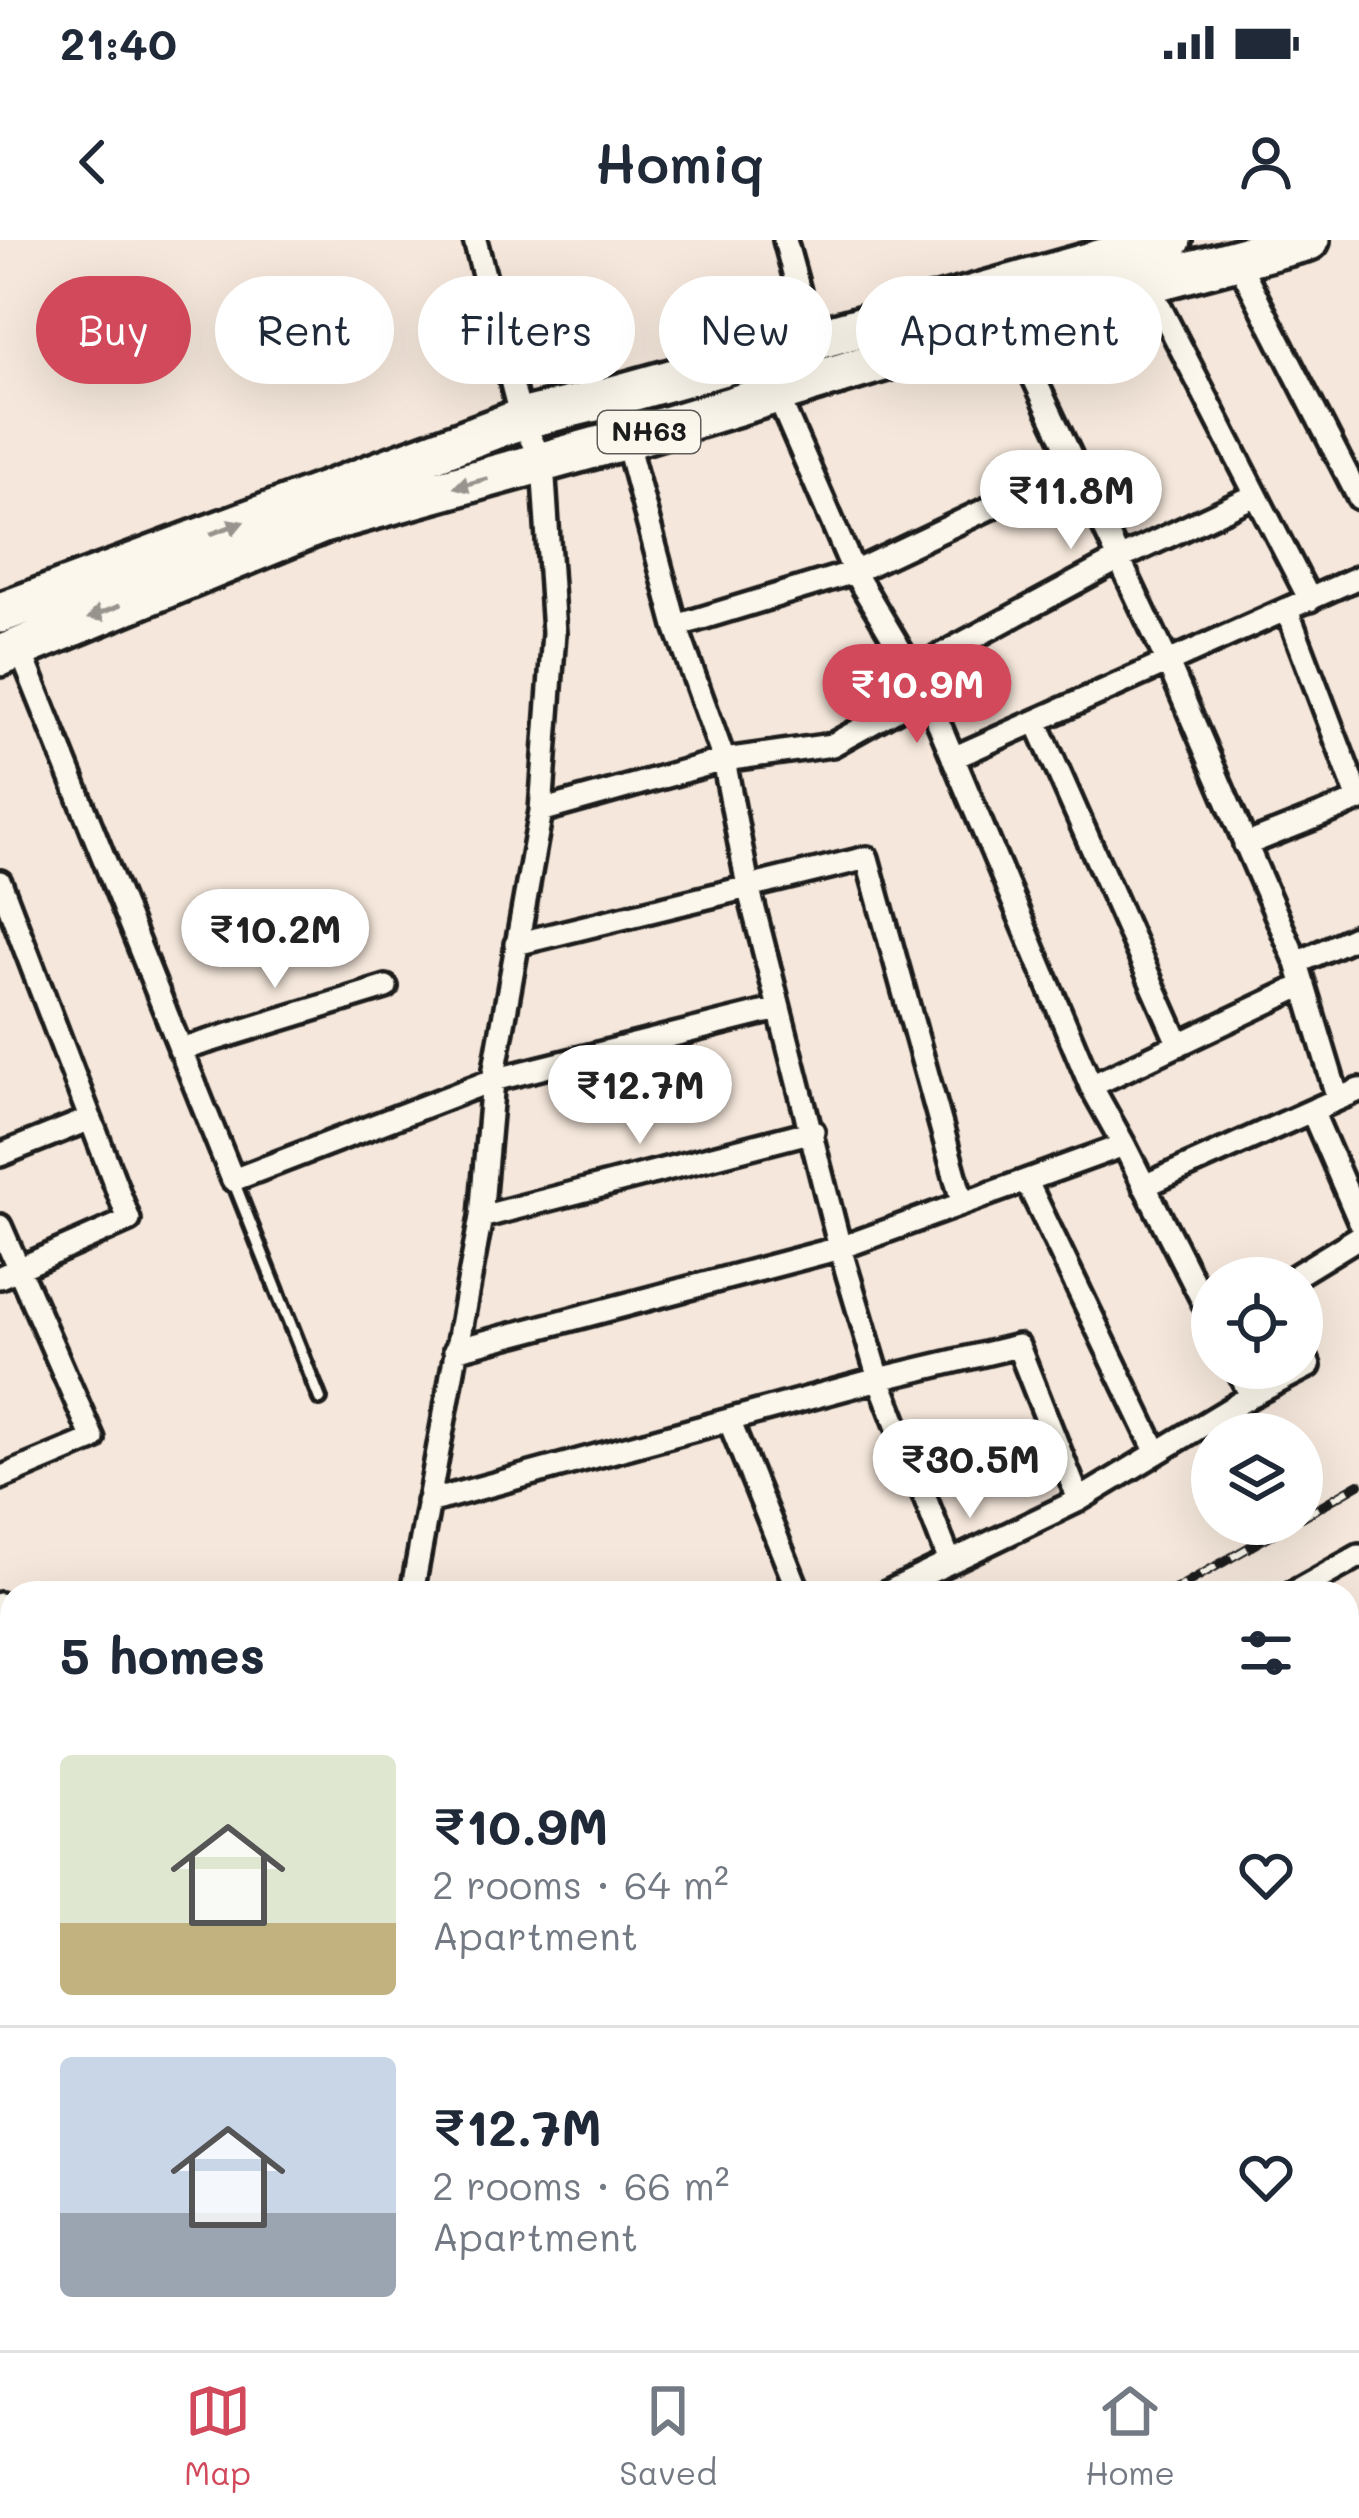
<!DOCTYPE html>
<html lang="en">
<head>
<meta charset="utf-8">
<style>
  :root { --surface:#fff; --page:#f6f6f7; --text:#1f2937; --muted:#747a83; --line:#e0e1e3; --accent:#d1495b }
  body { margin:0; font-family:Mali,sans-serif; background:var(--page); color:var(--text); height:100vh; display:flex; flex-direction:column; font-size:45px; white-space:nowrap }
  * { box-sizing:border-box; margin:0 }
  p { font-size:39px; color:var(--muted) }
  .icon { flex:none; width:66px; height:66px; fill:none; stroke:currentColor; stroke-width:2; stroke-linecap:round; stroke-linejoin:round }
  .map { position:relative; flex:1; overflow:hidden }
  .side { position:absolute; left:0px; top:1341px; width:1359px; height:771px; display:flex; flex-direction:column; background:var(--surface); border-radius:36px 36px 0 0; box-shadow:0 12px 48px #0002 }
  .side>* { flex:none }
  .top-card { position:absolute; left:36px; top:36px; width:1287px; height:108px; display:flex; gap:24px }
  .buttons { position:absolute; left:1191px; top:1017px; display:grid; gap:24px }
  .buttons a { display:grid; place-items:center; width:132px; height:132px; border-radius:50%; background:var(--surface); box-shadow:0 12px 48px #0002; font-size:60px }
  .price { position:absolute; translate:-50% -102px; padding:0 27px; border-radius:42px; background:#fff; color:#222; font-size:39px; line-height:78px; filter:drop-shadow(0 3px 6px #0008) }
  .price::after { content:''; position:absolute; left:50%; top:72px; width:36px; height:27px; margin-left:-18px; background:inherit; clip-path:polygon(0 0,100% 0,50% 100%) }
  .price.active { background:var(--accent); color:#fff }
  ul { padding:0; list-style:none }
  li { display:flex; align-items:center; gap:36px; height:300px; padding:0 60px }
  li+li { border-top:3px solid var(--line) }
  li span { display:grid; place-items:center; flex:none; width:336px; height:240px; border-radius:12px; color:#555 }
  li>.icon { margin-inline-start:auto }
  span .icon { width:144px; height:144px; fill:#fffc; stroke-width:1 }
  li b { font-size:51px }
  h2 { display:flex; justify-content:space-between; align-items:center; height:144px; padding:0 60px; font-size:51px }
  .tag { padding:0 42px; border-radius:54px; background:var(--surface); box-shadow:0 12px 48px #0002; font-size:42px; line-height:108px }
  .tag.active { background:var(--accent); color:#fff }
  .status { display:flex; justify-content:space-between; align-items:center; height:84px; padding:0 60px; background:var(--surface); direction:ltr }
  .status svg { height:33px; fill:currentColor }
  header { display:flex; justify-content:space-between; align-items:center; height:156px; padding:0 60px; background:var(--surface); font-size:54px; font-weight:600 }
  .tabs { display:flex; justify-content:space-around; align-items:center; height:168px; border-top:3px solid var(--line); background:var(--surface); font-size:33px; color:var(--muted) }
  .tabs a { display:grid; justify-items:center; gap:6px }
  .tabs .active { color:var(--accent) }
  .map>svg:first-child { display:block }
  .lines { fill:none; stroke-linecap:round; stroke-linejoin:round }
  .lane-casing { stroke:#1c1c1c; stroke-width:20 }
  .street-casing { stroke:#1c1c1c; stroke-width:30 }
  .highway-casing { stroke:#1c1c1c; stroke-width:48 }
  .lane { stroke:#fbf7ec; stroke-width:10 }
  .street { stroke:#fbf7ec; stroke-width:21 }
  .highway { stroke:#fbf7ec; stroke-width:39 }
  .rail-casing { stroke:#1c1c1c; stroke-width:10 }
  .rail { stroke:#fbf7ec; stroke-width:6; stroke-dasharray:18; stroke-linecap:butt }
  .oneway { fill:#97948e }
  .labels { text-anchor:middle; stroke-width:12; stroke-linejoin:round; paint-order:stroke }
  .shield { fill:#fbf7ec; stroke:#5f5e5a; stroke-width:3 }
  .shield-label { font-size:27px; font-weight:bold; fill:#1c1c1c }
</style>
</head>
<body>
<div class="status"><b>21:40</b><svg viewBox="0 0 49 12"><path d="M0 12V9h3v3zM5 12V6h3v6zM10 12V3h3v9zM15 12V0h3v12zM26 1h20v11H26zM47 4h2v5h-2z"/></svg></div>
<header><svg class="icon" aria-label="back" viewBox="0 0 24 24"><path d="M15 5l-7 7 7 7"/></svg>Homiq<svg class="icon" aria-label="person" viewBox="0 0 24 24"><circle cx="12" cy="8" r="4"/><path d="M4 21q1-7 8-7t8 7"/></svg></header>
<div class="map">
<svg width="1359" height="2110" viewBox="0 0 1359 2110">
  <rect width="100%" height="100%" fill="#f5e7db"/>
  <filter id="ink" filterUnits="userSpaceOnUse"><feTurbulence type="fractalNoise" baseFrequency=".00833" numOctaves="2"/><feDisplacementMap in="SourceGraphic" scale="24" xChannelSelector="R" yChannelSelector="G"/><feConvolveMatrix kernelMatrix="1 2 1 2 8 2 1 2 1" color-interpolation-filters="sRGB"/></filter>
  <g filter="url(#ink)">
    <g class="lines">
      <g class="lane-casing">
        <path id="lane" d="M233,940L320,1159"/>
      </g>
      <g class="street-casing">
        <path id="street" d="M785,0L812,99
          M1237,19L1359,258
          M1148,44L1310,360
          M1008,83L1168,423L1297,723L1338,859L1359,850
          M777,154L854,332L926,453L1091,846
          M626,199L676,386L724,520L748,646L840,1008L879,1139L950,1322
          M676,386L854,332L1076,227
          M19,407L233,940L493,840L778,769
          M915,429L1119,319L1256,255
          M1036,481L1179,805
          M953,518L1359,337
          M541,571L724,520L832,505L926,453
          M1245,605L1359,560L1287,370
          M0,642L129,980L0,1037
          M516,704L867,618L962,961
          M1297,723L1359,695
          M180,810L386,747
          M1312,871L1359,980
          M1124,905L1212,1079
          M0,915L90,879
          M1027,942L1157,1213
          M1144,946L1338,859
          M481,977L813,891
          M0,986L93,1199L0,1238
          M1292,1038L1359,997
          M455,1110L840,1008L1124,905L1091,846L1304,745
          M1237,1128L1251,1156
          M729,1180L799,1353
          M428,1262L879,1139L1018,1106L1079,1260L1251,1156L1309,1126L1302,1108
          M412,1353L481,977L493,840L541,571L554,393L543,223L521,179L475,0
          M886,1353L1079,1260
          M1293,1353L1359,1316
          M0,1364L12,1392
          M1347,1509L1359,1503
          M1347,1523L1359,1543
          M0,1625L12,1620
          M0,1716L12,1711
          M0,1815L12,1809
          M1347,1892L1359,1884
          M1347,2045L1359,2037
          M0,2064L12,2056
          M39,2100L44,2110
          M135,2100L140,2110
          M227,2100L233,2110
          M355,2100L360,2110
          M493,2100L499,2110
          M708,2100L714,2110
          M824,2100L830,2110
          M1177,2100L1183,2110
          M428,2110L448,2100
          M957,2110L976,2100
          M1241,2110L1257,2100"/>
      </g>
      <g class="highway-casing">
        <path id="highway" d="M0,373L521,179L599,160L1171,0
          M0,416L323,283L626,199L1008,83L1011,79L1309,0"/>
      </g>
      <use href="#lane" class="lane"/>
      <use href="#street" class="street"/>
      <use href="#highway" class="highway"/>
      <g class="rail-casing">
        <path id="rail" d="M1302,1277L1359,1244
          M1169,1353L1290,1284
          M0,1993L12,1986"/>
      </g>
      <use href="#rail" class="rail"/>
    </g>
    <defs><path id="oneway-solid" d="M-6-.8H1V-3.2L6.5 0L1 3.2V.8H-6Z" transform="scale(3)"/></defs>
    <g class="oneway">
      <use href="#oneway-solid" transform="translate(471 243) rotate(165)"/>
      <use href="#oneway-solid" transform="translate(227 288) rotate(-20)"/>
      <use href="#oneway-solid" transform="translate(104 372) rotate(158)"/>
    </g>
  </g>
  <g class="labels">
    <rect class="shield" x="598" y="171" width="102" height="42" rx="9"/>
    <g class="shield-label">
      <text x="649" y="201">NH63</text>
    </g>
  </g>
</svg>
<div class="buttons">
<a><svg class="icon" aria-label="locate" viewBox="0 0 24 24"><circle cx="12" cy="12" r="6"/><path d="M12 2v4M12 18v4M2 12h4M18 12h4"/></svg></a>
<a><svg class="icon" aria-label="layers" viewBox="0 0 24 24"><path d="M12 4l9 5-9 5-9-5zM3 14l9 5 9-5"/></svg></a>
</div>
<b class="price" style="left:1071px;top:312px">₹11.8M</b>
<b class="price active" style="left:917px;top:506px">₹10.9M</b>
<b class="price" style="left:275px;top:751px">₹10.2M</b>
<b class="price" style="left:640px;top:907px">₹12.7M</b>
<b class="price" style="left:970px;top:1281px">₹30.5M</b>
<div class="top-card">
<a class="tag active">Buy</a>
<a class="tag">Rent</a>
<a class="tag">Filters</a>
<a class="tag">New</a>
<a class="tag">Apartment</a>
</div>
<section class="side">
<h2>5 homes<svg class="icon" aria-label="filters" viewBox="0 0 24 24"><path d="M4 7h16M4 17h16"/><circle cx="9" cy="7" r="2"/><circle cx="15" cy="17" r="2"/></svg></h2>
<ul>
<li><span style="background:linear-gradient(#dfe7d0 70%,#c2b280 0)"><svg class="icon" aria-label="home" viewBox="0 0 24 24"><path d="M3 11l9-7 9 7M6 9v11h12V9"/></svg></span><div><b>₹10.9M</b><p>2 rooms · 64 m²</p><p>Apartment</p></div><svg class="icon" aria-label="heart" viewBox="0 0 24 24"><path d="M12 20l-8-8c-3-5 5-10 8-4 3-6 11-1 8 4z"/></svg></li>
<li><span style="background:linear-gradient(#c9d6e8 65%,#9aa5b1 0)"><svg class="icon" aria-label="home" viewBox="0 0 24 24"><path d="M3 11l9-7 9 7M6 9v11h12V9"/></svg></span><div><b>₹12.7M</b><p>2 rooms · 66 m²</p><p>Apartment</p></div><svg class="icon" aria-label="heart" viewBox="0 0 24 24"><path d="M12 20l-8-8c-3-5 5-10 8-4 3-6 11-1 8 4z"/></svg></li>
</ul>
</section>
</div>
<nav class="tabs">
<a class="active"><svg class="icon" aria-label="map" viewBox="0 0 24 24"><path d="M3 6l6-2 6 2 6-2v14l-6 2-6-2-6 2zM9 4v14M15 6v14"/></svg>Map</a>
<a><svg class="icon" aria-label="saved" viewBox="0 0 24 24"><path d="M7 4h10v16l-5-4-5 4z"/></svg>Saved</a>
<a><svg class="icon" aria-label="home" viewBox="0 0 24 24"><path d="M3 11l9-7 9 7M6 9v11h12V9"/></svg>Home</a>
</nav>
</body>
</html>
